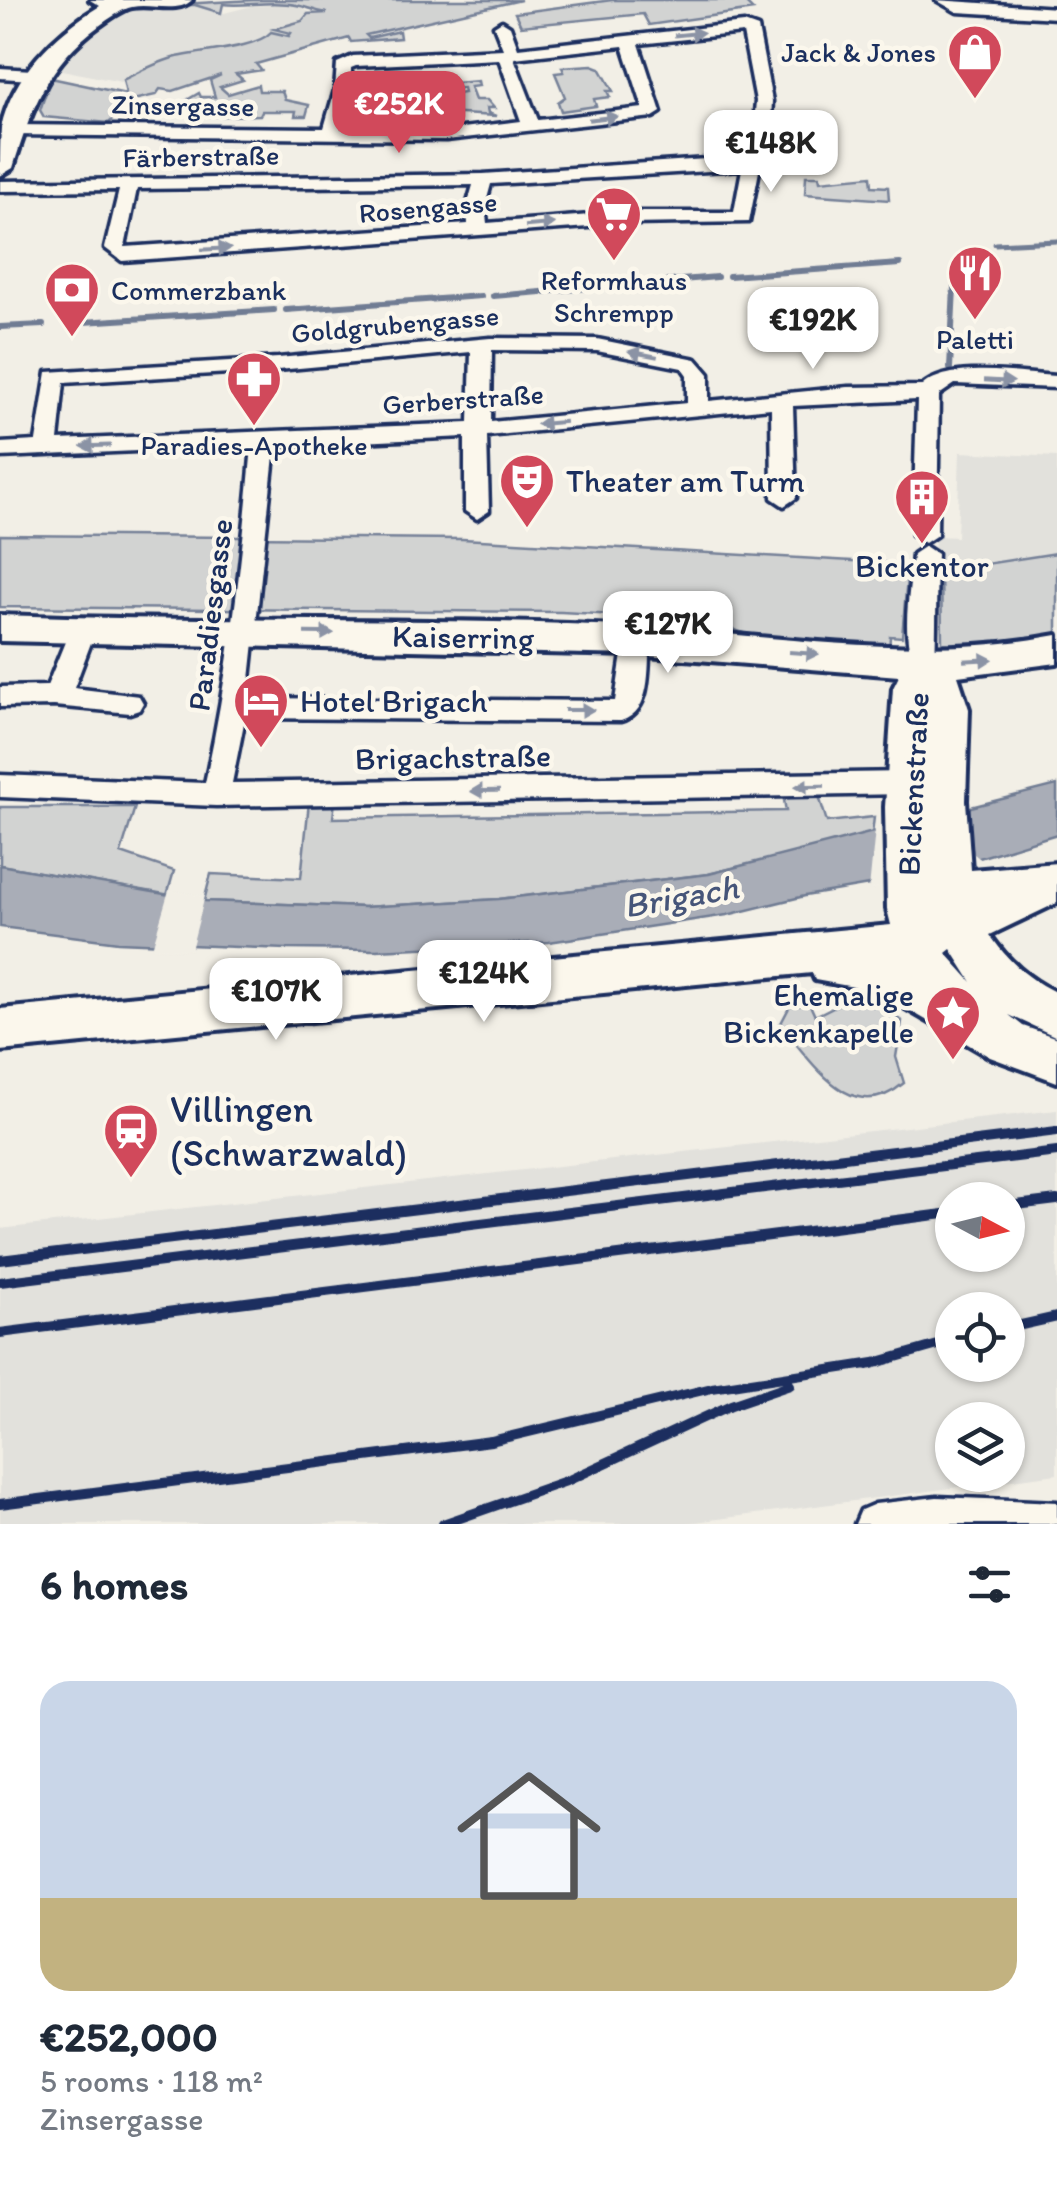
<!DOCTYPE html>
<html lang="en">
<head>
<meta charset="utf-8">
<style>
  :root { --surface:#fff; --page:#f6f6f7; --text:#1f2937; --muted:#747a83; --line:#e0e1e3; --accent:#d1495b }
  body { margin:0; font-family:Itim,sans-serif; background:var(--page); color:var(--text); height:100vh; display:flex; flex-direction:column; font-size:38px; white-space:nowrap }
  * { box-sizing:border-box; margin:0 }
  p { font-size:32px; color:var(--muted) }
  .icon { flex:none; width:55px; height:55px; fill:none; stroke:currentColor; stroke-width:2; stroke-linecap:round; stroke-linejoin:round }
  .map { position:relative; height:1524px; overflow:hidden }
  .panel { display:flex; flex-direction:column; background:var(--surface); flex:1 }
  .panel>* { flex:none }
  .needle { width:65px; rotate:97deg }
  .controls { position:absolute; left:935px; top:1182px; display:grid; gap:20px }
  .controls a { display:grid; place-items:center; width:90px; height:90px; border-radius:50%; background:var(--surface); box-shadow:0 2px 8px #0004; font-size:50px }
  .price { position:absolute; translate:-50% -85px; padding:0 22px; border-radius:20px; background:#fff; color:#222; font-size:32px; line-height:65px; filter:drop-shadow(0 2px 5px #0008) }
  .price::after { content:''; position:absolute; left:50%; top:60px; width:30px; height:22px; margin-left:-15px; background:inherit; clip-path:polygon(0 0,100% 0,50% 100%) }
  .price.active { background:var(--accent); color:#fff }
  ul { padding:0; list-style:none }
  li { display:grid; align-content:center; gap:20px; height:530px; padding:0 40px }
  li+li { border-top:2px solid var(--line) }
  li span { display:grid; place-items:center; height:310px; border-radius:30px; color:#555 }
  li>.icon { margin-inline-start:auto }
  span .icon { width:180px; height:180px; fill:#fffc; stroke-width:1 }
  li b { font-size:42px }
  h2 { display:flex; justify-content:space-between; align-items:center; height:120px; padding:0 40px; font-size:42px }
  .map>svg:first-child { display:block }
  .built { fill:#e2e1dc; fill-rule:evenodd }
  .green { fill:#d2d3d2; stroke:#768198; stroke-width:2.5 }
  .water { fill:#a9adb7; stroke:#707b93; stroke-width:2.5 }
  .pier { fill:#f2efe6 }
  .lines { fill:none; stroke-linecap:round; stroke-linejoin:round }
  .stream-far1 { stroke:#707b93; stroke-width:5 }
  .stream { stroke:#707b93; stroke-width:6 }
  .street-casing { stroke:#1b2f5e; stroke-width:7 }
  .secondary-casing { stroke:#1b2f5e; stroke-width:8 }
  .street { fill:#fbf7ec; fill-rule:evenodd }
  .secondary { fill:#fbf7ec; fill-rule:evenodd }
  .rail { stroke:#1b2f5e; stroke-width:10 }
  .oneway { fill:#8b93a5 }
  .labels { text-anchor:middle; stroke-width:9; stroke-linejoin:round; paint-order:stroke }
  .far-poi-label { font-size:28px; fill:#1b2f5e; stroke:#fbf7ec }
  .far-street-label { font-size:28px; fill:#1b2f5e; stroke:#fbf7ec }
  .poi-label { font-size:32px; fill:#1b2f5e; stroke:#fbf7ec; text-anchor:start }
  .street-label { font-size:32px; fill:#1b2f5e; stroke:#fbf7ec }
  .water-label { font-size:35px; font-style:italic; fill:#465579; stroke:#fbf7ec }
  .near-poi-label { font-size:38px; fill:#1b2f5e; stroke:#fbf7ec; text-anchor:start }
</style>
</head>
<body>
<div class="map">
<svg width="1057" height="1524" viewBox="0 0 1057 1524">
  <rect width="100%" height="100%" fill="#f2efe6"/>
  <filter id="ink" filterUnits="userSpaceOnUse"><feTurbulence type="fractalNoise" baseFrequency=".01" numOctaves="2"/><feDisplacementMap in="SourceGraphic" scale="20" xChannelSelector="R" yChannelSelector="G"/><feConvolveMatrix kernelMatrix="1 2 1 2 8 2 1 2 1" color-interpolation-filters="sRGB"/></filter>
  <g filter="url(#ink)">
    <path class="built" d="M295,4L309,12H327L276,30L292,33L289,36L174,58L121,82L52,68L125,9L195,5L224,13L252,6Z
      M960,452L1057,457V553L980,565L982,576H950L948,566L934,565L935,536L957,537Z
      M1057,1110V1474L680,1524H0V1229ZM1008,1200V1255H952V1200ZM1008,1310V1365H952V1310ZM1008,1420V1475H952V1420Z"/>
    <path class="green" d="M253,0H521L366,35L369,38L399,31L400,38L351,42L349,38L256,64L261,70L236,74L243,80L220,87L228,94L258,85L259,91H282L285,100L309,105L306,116H295L296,111H262L260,115L191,117L185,112L168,111L199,93L201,97H215L210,80L221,75L173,91L160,89L156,95L133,100L109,123L44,117L40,110L51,78L126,94L123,80C139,72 155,63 173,58C198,51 256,49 271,32L289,36L291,33L274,29L302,21L308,14L327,13C313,11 308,7 296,5C271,0 244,7 223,4L221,13L195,5H163Z
      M612,0H743L753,10L649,25L643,14L521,26L515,13Z
      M592,65L600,68L613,91H607L610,97L594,99L596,106L561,111L558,102L565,97L555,73L564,72L562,67Z
      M478,81L479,86L470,87L475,100H487L494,108H487L488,113L496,116L444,113V96L464,93L463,88L444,90L443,84Z
      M806,176H819L820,181L871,176L872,186L888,187L889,200L805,194Z
      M0,535L462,539L888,563L908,566L902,637L890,636L889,652L777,645L707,620L561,612L0,607Z
      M1057,553V640L948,649L942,644L941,565L949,566L950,576H981L979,565Z
      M818,793L827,822L874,817L872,835L708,874L499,899L364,907L204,901L211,874L301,878L309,802L335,801L333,818L786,811L783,795Z
      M0,807H135L121,853L174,871L167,895L0,865Z
      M858,1003L881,1008L902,1021L896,1057L904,1083C850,1129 812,1060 780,1025L790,1006L810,1005L815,1016L839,1004Z"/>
    <path class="water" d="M1057,785V834L921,876L805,896L727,915L549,942L376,950L286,949L118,942L0,927V865L204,901L364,907L499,899L709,874Z"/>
    <path class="pier" d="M968,804V840L974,854L983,861L922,881L869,890L875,829Z
      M169,890L205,896L191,950L152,948Z"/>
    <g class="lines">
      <path class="stream-far1" d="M995,244L1057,241"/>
      <path class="stream" d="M729,276L900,264
        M493,296L717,277
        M286,310L481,296
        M67,323L274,310
        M0,327L43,325
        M950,368L954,287"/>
      <g class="street-casing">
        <path id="street" d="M936,0L1057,8V18L957,12Z
          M502,21L510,26L518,48L744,23L758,28L772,101L769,159L760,166L749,222L629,224L122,261L105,248L119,190L0,191V181L483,174L751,156L756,101L743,33L639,44L661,112L653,117L446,140L12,135L3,130L12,125L324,128L335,90L337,63L353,56L503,49L494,26ZM623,46L643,108L538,120L514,58ZM499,59L521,121L446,130L341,129L351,90V68L356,66ZM742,169L734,212H629L487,223L485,206L491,184ZM473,185L467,206L468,224L125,247L137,189Z
          M0,68L32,70L40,75L32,80L0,78Z
          M490,338L597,339L696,359L709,374V401L848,387L922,386C950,361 1020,374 1057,376V388L955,384L939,395L937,535L925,543L913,535L917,400L793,406L796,498L784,506L772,498L771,408L487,436L489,511L477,519L465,511V437L275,446L248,698L615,701L624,641L628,634H646L650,641C647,669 653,711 621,721L245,718L232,783L907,772L917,775L921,783L917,791L907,794L216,806L0,797V775L205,783C229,672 242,560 252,446L0,457V443L36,441L47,372L278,358ZM492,350L597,351L682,368L687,375V403L491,422ZM471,352L469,423L58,440L64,383L278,370Z
          M925,546L937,554C936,571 937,662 934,668H916C899,637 911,588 913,554Z
          M82,623L91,625L95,632L74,688L139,696L143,703L139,710L130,713L54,706L0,707V687L47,686L69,632L73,625Z
          M937,1497L1057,1502V1524H855L861,1510L875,1504Z"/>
      </g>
      <g class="secondary-casing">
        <path id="secondary" d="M90,0H192C178,14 151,3 132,7C122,9 109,19 99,26C48,63 31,109 13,168L0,176C0,161 0,142 1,128C12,75 55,33 100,6Z
          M0,615C212,623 424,616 636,627C778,635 916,662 1057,635V663L958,676L969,709L966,801L971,870L1057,863V903L990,935C1008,961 1028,979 1057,993V1037L1009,1015L1023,1026L1057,1038V1082L990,1057L876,991L815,980L812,973L0,1051V1009L891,925L887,909L885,807L893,688L899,676L635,655L0,641ZM951,949L972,982L946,953Z"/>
      </g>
      <use href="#street" class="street"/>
      <use href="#secondary" class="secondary"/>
      <path class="rail" d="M1008,1206L1057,1200
        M0,1260L1057,1131
        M0,1282L1057,1152
        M1008,1328L1057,1317
        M0,1333L952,1213
        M868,1365L952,1341
        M0,1504L491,1441L712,1388L880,1362
        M443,1524L569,1480L731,1405L790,1385"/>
    </g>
    <defs><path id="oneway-solid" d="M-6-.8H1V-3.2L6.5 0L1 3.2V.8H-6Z" transform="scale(2.5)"/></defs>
    <g class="oneway">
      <use href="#oneway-solid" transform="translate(689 34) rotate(-6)"/>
      <use href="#oneway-solid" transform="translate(603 118) rotate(-7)"/>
      <use href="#oneway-solid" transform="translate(540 225) rotate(-5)"/>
      <use href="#oneway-solid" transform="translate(216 249) rotate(-3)"/>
      <use href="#oneway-solid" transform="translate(643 354) rotate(-169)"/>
      <use href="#oneway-solid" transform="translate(999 381) rotate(3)"/>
      <use href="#oneway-solid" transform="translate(551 423) rotate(175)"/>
      <use href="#oneway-solid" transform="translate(96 446) rotate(178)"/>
      <use href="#oneway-solid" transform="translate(319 633) rotate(1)"/>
      <use href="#oneway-solid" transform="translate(804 653) rotate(4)"/>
      <use href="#oneway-solid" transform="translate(978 660) rotate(-3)"/>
      <use href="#oneway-solid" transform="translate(579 710)"/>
      <use href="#oneway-solid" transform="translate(810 786) rotate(179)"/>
      <use href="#oneway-solid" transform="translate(485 791) rotate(179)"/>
    </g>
  </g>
  <defs>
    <g id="shop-pin" transform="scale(2.875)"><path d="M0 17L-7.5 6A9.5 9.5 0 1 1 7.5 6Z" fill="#d1495b" stroke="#fbf7ec"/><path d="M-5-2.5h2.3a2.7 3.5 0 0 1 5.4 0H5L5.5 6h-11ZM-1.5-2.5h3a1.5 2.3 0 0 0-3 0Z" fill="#fff"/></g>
    <g id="supermarket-pin" transform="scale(2.875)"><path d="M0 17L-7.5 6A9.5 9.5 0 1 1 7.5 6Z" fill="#d1495b" stroke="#fbf7ec"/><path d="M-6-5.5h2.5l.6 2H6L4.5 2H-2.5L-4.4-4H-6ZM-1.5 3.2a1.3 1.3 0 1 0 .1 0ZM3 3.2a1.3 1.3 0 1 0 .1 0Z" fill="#fff"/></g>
    <g id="restaurant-pin" transform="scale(2.875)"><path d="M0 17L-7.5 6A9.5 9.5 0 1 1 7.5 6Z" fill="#d1495b" stroke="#fbf7ec"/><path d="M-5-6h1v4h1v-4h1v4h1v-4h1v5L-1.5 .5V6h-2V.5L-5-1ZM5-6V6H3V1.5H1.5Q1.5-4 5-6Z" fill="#fff"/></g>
    <g id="bank-pin" transform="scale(2.875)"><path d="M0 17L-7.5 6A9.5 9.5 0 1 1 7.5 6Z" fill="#d1495b" stroke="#fbf7ec"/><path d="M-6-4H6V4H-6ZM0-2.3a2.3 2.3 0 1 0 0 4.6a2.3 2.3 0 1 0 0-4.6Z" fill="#fff"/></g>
    <g id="pharmacy-pin" transform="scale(2.875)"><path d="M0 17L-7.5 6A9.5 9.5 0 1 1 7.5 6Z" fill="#d1495b" stroke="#fbf7ec"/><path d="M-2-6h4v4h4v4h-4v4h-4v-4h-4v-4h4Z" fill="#fff"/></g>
    <g id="theatre-pin" transform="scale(2.875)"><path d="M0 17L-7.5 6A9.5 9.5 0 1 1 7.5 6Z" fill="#d1495b" stroke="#fbf7ec"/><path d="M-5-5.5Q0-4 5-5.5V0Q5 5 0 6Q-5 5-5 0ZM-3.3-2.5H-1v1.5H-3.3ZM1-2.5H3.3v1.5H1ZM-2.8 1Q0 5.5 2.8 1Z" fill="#fff"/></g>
    <g id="building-pin" transform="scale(2.875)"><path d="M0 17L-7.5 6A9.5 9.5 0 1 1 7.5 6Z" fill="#d1495b" stroke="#fbf7ec"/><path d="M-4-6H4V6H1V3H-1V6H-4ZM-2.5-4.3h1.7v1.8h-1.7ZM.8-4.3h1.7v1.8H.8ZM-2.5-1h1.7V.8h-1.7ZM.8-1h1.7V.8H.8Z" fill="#fff"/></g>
    <g id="hotel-pin" transform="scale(2.875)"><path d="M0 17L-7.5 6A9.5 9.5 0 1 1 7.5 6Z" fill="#d1495b" stroke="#fbf7ec"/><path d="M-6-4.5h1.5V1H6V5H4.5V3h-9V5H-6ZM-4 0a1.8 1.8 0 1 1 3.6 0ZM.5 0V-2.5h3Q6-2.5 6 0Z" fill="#fff"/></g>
    <g id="sight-pin" transform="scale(2.875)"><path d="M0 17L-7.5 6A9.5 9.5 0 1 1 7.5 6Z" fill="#d1495b" stroke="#fbf7ec"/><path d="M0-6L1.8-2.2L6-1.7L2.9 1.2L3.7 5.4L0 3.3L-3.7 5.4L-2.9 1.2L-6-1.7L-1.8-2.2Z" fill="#fff"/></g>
    <g id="station-pin" transform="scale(2.875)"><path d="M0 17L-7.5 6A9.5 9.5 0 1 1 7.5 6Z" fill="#d1495b" stroke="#fbf7ec"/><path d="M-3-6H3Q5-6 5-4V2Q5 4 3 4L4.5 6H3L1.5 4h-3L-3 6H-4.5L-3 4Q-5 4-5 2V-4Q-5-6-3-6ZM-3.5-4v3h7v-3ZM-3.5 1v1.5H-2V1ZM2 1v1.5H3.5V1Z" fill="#fff"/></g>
  </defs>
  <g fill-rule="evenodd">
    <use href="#shop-pin" x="975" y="52"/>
    <use href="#supermarket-pin" x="614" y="214"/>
    <use href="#restaurant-pin" x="975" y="273"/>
    <use href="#bank-pin" x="72" y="290"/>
    <use href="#pharmacy-pin" x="254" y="379"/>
    <use href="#theatre-pin" x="527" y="481"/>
    <use href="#building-pin" x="922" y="497"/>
    <use href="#hotel-pin" x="261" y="701"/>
    <use href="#sight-pin" x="953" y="1013"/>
    <use href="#station-pin" x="131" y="1131"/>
  </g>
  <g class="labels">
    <g class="far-poi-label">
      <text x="936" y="62" text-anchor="end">Jack &amp; Jones</text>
      <text x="614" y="290">Reformhaus<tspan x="614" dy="32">Schrempp</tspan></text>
      <text x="111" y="300" text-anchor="start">Commerzbank</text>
      <text x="975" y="349">Paletti</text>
      <text x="254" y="455">Paradies-Apotheke</text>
    </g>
    <g class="far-street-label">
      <text transform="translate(183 105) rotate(1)" y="10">Zinsergasse</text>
      <text transform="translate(201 156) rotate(-1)" y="10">Färberstraße</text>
      <text transform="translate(428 207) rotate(-5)" y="10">Rosengasse</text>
      <text transform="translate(395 324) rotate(-5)" y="10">Goldgrubengasse</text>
      <text transform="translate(463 399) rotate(-4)" y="10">Gerberstraße</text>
    </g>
    <g class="poi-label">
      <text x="566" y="492">Theater am Turm</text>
      <text x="922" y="577" text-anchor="middle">Bickentor</text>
      <text x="300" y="712">Hotel Brigach</text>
      <text x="914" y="1006" text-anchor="end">Ehemalige<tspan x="914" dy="37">Bickenkapelle</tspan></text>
    </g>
    <g class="street-label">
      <text transform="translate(210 615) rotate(-83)" y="11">Paradiesgasse</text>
      <text transform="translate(463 637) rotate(1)" y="11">Kaiserring</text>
      <text transform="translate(453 757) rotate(-1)" y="11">Brigachstraße</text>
      <text transform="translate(913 784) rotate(-87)" y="11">Bickenstraße</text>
    </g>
    <g class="water-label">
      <text transform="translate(681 896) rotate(-10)" y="12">Brigach</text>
    </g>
    <g class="near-poi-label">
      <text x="170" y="1122">Villingen<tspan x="170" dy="44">(Schwarzwald)</tspan></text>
    </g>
  </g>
</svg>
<div class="controls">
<a><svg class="needle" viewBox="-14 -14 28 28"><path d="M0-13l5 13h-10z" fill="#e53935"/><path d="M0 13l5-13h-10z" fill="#747a83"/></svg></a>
<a><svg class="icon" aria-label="locate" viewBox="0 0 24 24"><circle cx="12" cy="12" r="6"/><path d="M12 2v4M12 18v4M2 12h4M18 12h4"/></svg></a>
<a><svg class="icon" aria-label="layers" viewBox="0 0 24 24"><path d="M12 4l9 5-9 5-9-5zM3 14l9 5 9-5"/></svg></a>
</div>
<b class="price active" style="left:399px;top:156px">€252K</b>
<b class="price" style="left:771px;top:195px">€148K</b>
<b class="price" style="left:813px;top:372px">€192K</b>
<b class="price" style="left:668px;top:676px">€127K</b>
<b class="price" style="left:484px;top:1025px">€124K</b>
<b class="price" style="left:276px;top:1043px">€107K</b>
</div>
<section class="panel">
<h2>6 homes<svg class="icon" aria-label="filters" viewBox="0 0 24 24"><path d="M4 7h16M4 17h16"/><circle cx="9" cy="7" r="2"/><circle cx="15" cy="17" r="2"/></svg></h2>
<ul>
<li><span style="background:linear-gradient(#c9d6e8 70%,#c2b280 0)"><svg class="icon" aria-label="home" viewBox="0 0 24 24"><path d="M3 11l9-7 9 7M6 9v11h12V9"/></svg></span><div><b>€252,000</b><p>5 rooms · 118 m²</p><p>Zinsergasse</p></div></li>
</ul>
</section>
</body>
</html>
